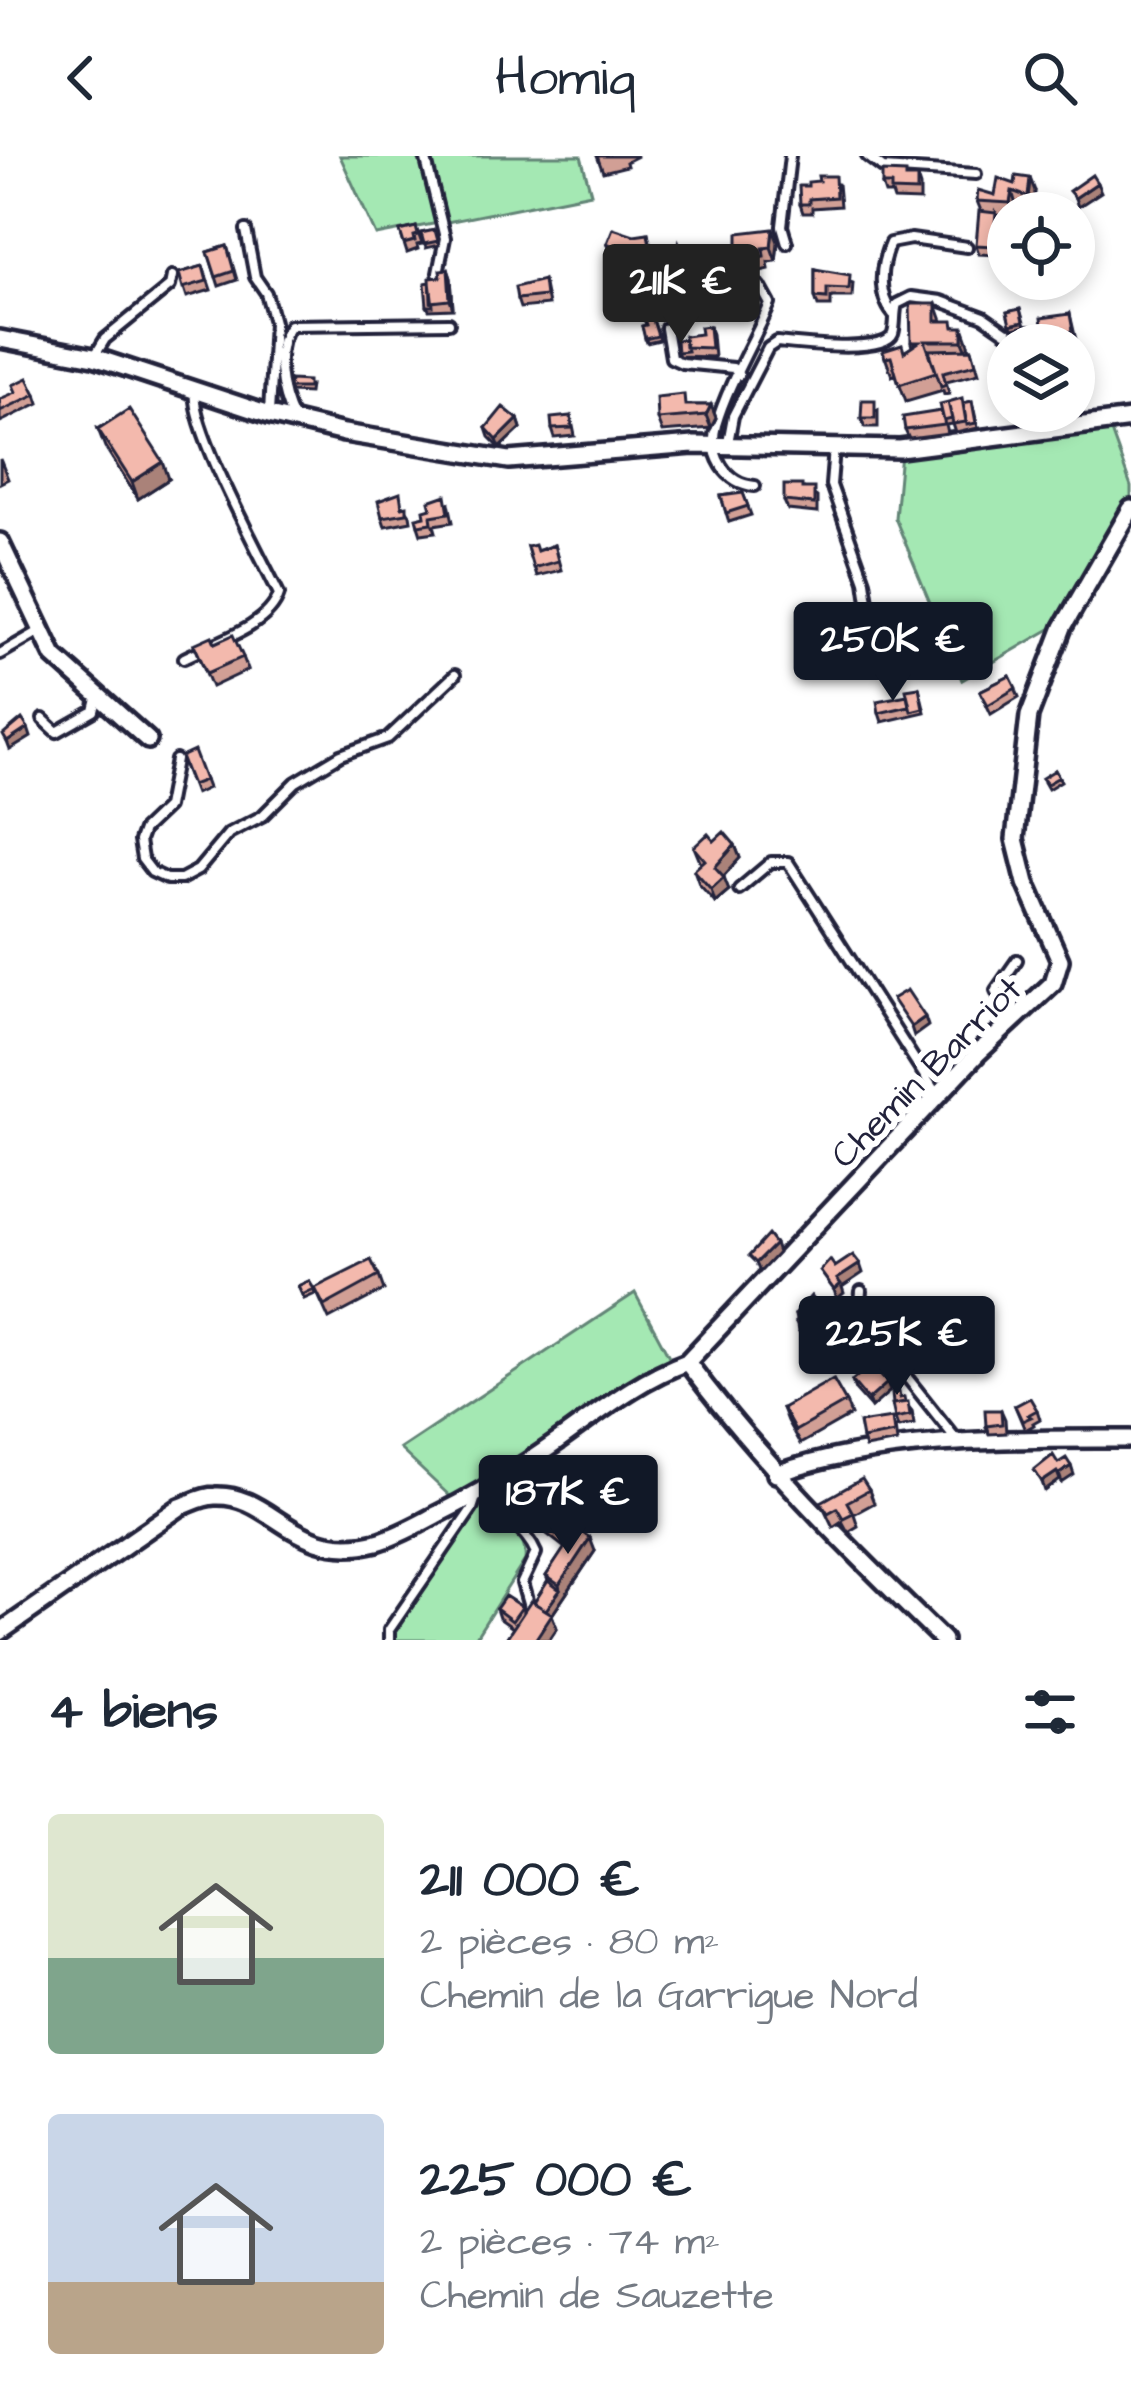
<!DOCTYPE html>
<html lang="fr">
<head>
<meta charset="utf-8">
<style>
  :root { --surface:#fff; --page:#f2f2f3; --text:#1f2937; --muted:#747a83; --accent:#111827 }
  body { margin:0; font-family:"Architects Daughter",sans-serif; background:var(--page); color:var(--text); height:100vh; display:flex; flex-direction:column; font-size:45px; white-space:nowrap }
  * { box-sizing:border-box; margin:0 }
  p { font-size:39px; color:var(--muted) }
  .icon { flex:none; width:66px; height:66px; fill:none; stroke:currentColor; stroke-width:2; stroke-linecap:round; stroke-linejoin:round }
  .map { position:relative; height:1484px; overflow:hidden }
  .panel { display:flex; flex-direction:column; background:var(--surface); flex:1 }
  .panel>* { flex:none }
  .tools { position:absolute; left:987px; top:36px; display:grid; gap:24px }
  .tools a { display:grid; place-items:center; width:108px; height:108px; border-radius:50%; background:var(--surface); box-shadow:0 6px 18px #0003; font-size:60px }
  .price { position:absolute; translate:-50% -102px; padding:0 27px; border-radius:12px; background:var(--accent); color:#fff; font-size:39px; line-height:78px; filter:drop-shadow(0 3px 6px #0008) }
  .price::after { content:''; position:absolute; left:50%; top:72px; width:36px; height:27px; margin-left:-18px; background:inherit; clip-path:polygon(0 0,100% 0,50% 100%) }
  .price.current { background:#222; color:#fff }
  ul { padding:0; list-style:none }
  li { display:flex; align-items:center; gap:36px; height:300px; padding:0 48px }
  li span { display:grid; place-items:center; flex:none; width:336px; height:240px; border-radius:12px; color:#555 }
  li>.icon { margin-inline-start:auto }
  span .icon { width:144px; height:144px; fill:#fffc; stroke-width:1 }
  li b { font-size:51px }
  h2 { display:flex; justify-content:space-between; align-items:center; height:144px; padding:0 48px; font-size:51px }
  header { display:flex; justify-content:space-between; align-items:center; height:156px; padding:0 48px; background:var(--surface); font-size:54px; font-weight:600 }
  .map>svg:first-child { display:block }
  .green { fill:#a4e8b3; stroke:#638577; stroke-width:3 }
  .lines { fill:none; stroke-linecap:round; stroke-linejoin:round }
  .lane-casing { stroke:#22223b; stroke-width:16 }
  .street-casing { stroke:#22223b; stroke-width:24 }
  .lane { stroke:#fff; stroke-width:8 }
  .street { stroke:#fff; stroke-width:15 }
  .wall { fill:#d19f95; stroke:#22223b; stroke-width:3 }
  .shaded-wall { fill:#aa8279; stroke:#22223b; stroke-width:3 }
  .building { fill:#f3b9ad; stroke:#22223b; stroke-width:3 }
  .labels { text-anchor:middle; stroke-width:12; stroke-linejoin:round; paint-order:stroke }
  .street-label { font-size:36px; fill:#22223b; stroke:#fff }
</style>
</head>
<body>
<header><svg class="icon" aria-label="back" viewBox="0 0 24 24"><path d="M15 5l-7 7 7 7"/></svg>Homiq<svg class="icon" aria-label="search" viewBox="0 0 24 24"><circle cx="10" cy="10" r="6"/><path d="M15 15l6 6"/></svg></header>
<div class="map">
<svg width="1131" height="1484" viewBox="0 0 1131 1484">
  <rect width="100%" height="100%" fill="#fff"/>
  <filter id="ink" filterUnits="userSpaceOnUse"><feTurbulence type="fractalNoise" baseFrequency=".00833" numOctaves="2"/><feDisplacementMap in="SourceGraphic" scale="24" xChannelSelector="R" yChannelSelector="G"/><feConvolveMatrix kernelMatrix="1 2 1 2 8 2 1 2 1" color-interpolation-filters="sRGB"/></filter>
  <g filter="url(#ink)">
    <path class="green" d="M340,0H420L438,67L376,79Z
      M429,0H581L591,37L447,66Z
      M1110,273L1131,331V343L1059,468L962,524L895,362L901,297Z
      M635,1137L671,1204L650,1213L478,1331L454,1344L400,1293Z
      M482,1348C501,1364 528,1377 525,1404L474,1484H393L392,1477Z"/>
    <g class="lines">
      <g class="lane-casing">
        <path id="lane" d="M425,0L445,82L438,117
          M867,0L883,12L976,18
          M246,74L255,121L266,137L274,166L269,257
          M787,87L782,70L790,0
          M675,126L749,128L760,130L770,148C753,187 728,228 716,269C708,299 726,328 755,330
          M893,158C877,138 880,110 890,87L911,83L967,91
          M666,172L671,202L682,207L733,212L739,219
          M94,201L105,183L170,130L172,120
          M294,264C281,239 272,193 290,169L449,167
          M728,287L733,260L768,192L777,186C798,188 885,199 893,178C896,169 894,157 897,148L911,141L941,145L984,161L1007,177L1028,176
          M834,292L831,329L865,425L873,479
          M0,498L40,475
          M184,502C213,487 269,471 279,438C261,400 188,268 195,234
          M43,563L57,576L94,555L97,543
          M176,604L167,651L143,674L139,685L142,703L152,716L167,723H181L198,714L229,677L262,660L296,626L341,599L388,582L455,519
          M739,733L771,706H788L937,939
          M1011,865L996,834L1017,804
          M861,1135L859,1161L956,1283
          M492,1329C494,1362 525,1369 536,1397L522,1427L530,1455
          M389,1484V1474L472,1353L477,1338"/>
      </g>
      <g class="street-casing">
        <path id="street" d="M0,183L94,201L269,259L344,277L509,304L693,289L900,293L1131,263
          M0,386L54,500L148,584
          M687,1206C763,1309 852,1395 943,1484
          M776,1318C882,1280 1019,1283 1131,1283
          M0,1476L180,1351C191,1347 203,1340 215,1340C272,1337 294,1407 377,1386C398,1380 417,1369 436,1359C477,1339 517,1314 554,1288C597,1258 637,1224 687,1206L977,898L1053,827L1060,804L1026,727L1015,683L1029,560L1063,471L1131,353"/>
      </g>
      <use href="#lane" class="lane"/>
      <use href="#street" class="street"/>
    </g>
    <path class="wall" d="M597,0H638L626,6L627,10L603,16Z
      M908,22H917L920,31V45L894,44L892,38H885L882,29Z
      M819,25L838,28L840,50L812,52V57H803L800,48L808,30Z
      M1015,28L1035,35L1033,54L1016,49V57H1008V60L997,59L1000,66L997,99L979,98L976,89L981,55L977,45L995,39Z
      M416,71L422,88L417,89L418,93L407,97L400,75Z
      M435,74L439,89L426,92L421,77Z
      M648,77L653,98L631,101L628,112L616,107L614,97L610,95L607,87Z
      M778,86L776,105L768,106L769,113L743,119L738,105Z
      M679,87L689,115L678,118L675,110Z
      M227,90L237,124L219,130L208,96Z
      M203,110L211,134L187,141L179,117Z
      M448,113L451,122L453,153L429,154L427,150L441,121Z
      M815,113L853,127L852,141H831V150H818L815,141Z
      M543,124L548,149L520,152L517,143Z
      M936,148L942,165L956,171L969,188V193H972L979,217L946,225L949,237L944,238L943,234L906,245L896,218L892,220L883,195L904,196L912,191L911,186Z
      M1020,153L1025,170L1012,173L1007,156Z
      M1070,158L1076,184L1063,186L1064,189H1046Z
      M652,161L660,184L647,187L642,170L646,169Z
      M709,170L712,178L714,201L679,200L677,196L684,183L701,178Z
      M310,229L309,237L291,236L289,232Z
      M36,238L39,247L0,266V243Z
      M972,245L978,272L956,277L953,268L946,269L948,278L909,283L905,274L941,255Z
      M688,249H711L716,262L711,272L662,276L657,263Z
      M878,253V271H865L861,262Z
      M1042,255H1073V259L1044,262Z
      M571,260L575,280L555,282L552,273Z
      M518,263L521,272L500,292L489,281L486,272Z
      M98,273L169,323L138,343L105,291Z
      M0,303L8,323L0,327Z
      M804,332L817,341V357L788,354L784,345Z
      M743,337L751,359L729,366L721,340Z
      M449,347L453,366L434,369L436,376L421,378L418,369L425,360Z
      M404,350L410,359L411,365L385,370L382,361Z
      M554,389L561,414L536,420L527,391L537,395Z
      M865,475V483L933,490L938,508L930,509L928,503L925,504L926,514L871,518L866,505L864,485L847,486L844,477Z
      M215,487L243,501L248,514L212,531L194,488Z
      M1010,520L1019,541L991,558L980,535Z
      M919,531L925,556L882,566L879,557Z
      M181,601L205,624L208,632L195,638Z
      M1055,614L1061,625L1048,633L1044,626Z
      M714,685L735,689L740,702L723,720L729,734L715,746L699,728L694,714L701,708L694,691Z
      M379,1120L384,1134L329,1163L315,1132Z
      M309,1125L315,1138L304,1143L298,1130Z
      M795,1159L827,1161L831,1170L811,1186L837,1170L843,1185L809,1205L803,1190L808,1187L798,1175Z
      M852,1225L887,1227L890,1235L871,1252L855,1234Z
      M900,1241L912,1255L914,1268L898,1271L895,1262Z
      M846,1246L851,1259L800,1288L787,1265L782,1252Z
      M1015,1250L1037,1254L1040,1263L1033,1267L1034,1269L1025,1274Z
      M1001,1254L1005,1263L1006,1277L989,1278L986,1270Z
      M895,1271L897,1286L865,1292L862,1283Z
      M869,1334L874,1347L854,1358L858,1370L848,1376L842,1365L833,1371L821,1346Z
      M539,1366L569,1371L571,1375L595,1395L552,1459L557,1472L549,1484H505L513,1472L499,1462L496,1453L522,1451L523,1456L534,1447L548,1425L546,1420L565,1392L543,1375Z"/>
    <path class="shaded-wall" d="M1030,22L1035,35L1033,54L1028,41Z
      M1097,27L1101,36L1078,51L1075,42Z
      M1012,35L1016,49V57L1010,47Z
      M996,57L1000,66L997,99L993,90Z
      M773,73L778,86L776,105L771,91Z
      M628,92L631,101L628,112L625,103Z
      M448,113L451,122L453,153L450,144Z
      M963,171L969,188L970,202L963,185Z
      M711,249L716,262L711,272L706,259Z
      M518,263L521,272L500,292L497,284Z
      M163,306L169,323L138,343L132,326Z
      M28,572L31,581L10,594L7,586Z
      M735,689L740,702L720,724L715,711Z
      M724,721L729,734L715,746L711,733Z
      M925,861L928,870L914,880L911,871Z
      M775,1088L778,1097L760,1116L756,1107Z
      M860,1108L863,1117L842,1131L844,1137L837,1143L834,1134L837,1123Z
      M827,1161L831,1170L808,1188L805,1179Z
      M887,1227L890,1235L871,1252L868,1244Z
      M1071,1310L1074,1319L1062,1327L1059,1318Z
      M1057,1316L1060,1324L1045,1335L1042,1326Z
      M590,1382L595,1395L552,1459L557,1472L549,1484H535L544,1456L560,1434L559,1429Z"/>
    <path class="building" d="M882,16L906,17V22H917V36L891,35V29H882Z
      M1092,19L1097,27L1075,42L1069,35Z
      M818,20H835L836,41L809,43V48H800L799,30H808V26L819,25Z
      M1016,20L1030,22L1028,41L1012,35L1010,47L977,45L978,34L995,39L998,22L1015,28Z
      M979,55L996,57L993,90L976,89Z
      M416,71L418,79L414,80L415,85L404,88L400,75Z
      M613,72L634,79L648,77L650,89L628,92L625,103L613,98L616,91L607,87Z
      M773,73L771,91L763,92L764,100L738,105V77Z
      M435,74L438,85L424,88L421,77Z
      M679,87L686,106L675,110L668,90Z
      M227,90L234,115L216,121L208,96Z
      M203,110L207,125L183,132L179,117Z
      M448,113L450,144L431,146L430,122L441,121L440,114Z
      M815,113L850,119L849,133L827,132V142L815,141Z
      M543,124L545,140L517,143L515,131Z
      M430,126L433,150H427L425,127Z
      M910,148H936V165H953L954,171H963V185H925L936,216L899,228L891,201L885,202L883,195L902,189L904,196L919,186H911Z
      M1020,153L1023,166L1010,169L1007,156Z
      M1070,158L1073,175L1060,177L1061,186L1045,189L1041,162Z
      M652,161L658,180L645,183L642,170L646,169L644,163Z
      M709,170L711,192L685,191L684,180L701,178L700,171Z
      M1034,181L1036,188L1021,189L1019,184Z
      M684,183L687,195L677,196L676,184Z
      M972,193L976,208L943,216L946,228L941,230L929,194Z
      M28,222L36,238L0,255V243L16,236L13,229Z
      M290,224L308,225V232H289Z
      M684,238L685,249H711L706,259L657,263L656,241Z
      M962,242L966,266L953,268L948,246Z
      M862,244H875V262H861Z
      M972,245L976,267L967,269L963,247Z
      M948,246L952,263L944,265L940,248Z
      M503,251L518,263L497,284L486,272Z
      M129,253L163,306L132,326L98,273Z
      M941,255L945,269L905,274L903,261Z
      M571,260L572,272L552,273L551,262Z
      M784,329H802V332H814V348L784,345Z
      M400,337L402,351L407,350V357L382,361L378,345Z
      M743,337L748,350L726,357L721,340Z
      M446,339L449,357L431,360L432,367L418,369L416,362L425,360L424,354L431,352L429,345Z
      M535,389L537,395L554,389L558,405L533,412L527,391Z
      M844,466H862V477H844Z
      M929,477L933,494L926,496L924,490H920L921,500L866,505L864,483Z
      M233,479L243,501L207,517L194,488L212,480L215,487Z
      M1010,520L1016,532L988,549L980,535Z
      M919,531L923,552L911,555L906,533Z
      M907,539L909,550L879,557L877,545Z
      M22,563L28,572L7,586L3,579Z
      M194,595L205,624L192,629L181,601Z
      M1055,614L1059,621L1047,628L1042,622Z
      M724,676L735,689L715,711L724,721L711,733L694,714L705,704L694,691L708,678L714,685Z
      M907,834L925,861L911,871L892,843Z
      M768,1079L775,1088L756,1107L749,1100Z
      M853,1099L860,1108L837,1123L841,1128L834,1134L820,1115L830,1104L835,1111Z
      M371,1104L379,1120L324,1150L315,1132Z
      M309,1125L314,1133L302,1139L298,1130Z
      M811,1140L827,1161L805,1179L795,1166L798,1164L795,1159Z
      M837,1170L840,1176L806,1196L803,1190Z
      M871,1208L887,1227L868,1244L852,1225Z
      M833,1223L846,1246L795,1275L782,1252Z
      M899,1236L900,1242L904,1241L905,1246L893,1248L892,1237Z
      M1030,1242L1037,1254L1028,1259L1031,1261L1022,1265L1015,1250Z
      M908,1246L910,1259L895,1262L892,1248Z
      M985,1254H1001L1002,1268L986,1270Z
      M892,1262L894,1277L862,1283L859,1267Z
      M1053,1299L1058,1307L1066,1302L1071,1310L1059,1318L1057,1316L1042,1326L1034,1314Z
      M862,1323L869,1334L847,1346L853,1357L843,1362L837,1352L828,1357L821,1346Z
      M546,1355L569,1371L561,1382L539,1366Z
      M577,1373L590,1382L559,1429L546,1420Z
      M571,1375L574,1378L566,1389L563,1387Z
      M548,1425L560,1434L546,1454L534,1447Z
      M505,1440L522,1451L512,1465L496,1453Z
      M531,1445L552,1458L535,1484H505Z"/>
  </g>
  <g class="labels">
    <g class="street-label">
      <text transform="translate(925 915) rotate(-45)" y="13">Chemin Barriot</text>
    </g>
  </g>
</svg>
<div class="tools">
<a><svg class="icon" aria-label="locate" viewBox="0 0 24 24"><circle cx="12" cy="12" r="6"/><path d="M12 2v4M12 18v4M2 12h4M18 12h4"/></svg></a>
<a><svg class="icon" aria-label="layers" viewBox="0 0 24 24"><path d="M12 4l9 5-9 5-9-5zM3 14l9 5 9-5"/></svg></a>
</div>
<b class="price current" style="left:681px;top:190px">211K €</b>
<b class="price" style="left:893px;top:548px">250K €</b>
<b class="price" style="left:897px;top:1242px">225K €</b>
<b class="price" style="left:568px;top:1401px">187K €</b>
</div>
<section class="panel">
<h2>4 biens<svg class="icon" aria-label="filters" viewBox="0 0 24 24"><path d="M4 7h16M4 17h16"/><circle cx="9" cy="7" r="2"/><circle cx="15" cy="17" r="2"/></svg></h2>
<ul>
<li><span style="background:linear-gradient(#dfe7d0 60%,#7fa58c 0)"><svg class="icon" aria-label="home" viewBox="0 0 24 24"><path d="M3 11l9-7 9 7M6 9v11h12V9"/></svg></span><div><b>211 000 €</b><p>2 pièces · 80 m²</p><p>Chemin de la Garrigue Nord</p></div></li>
<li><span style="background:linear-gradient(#c9d6e8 70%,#b9a48a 0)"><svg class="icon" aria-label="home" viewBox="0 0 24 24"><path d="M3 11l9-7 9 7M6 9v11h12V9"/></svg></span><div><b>225 000 €</b><p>2 pièces · 74 m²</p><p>Chemin de Sauzette</p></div></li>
</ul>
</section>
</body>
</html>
